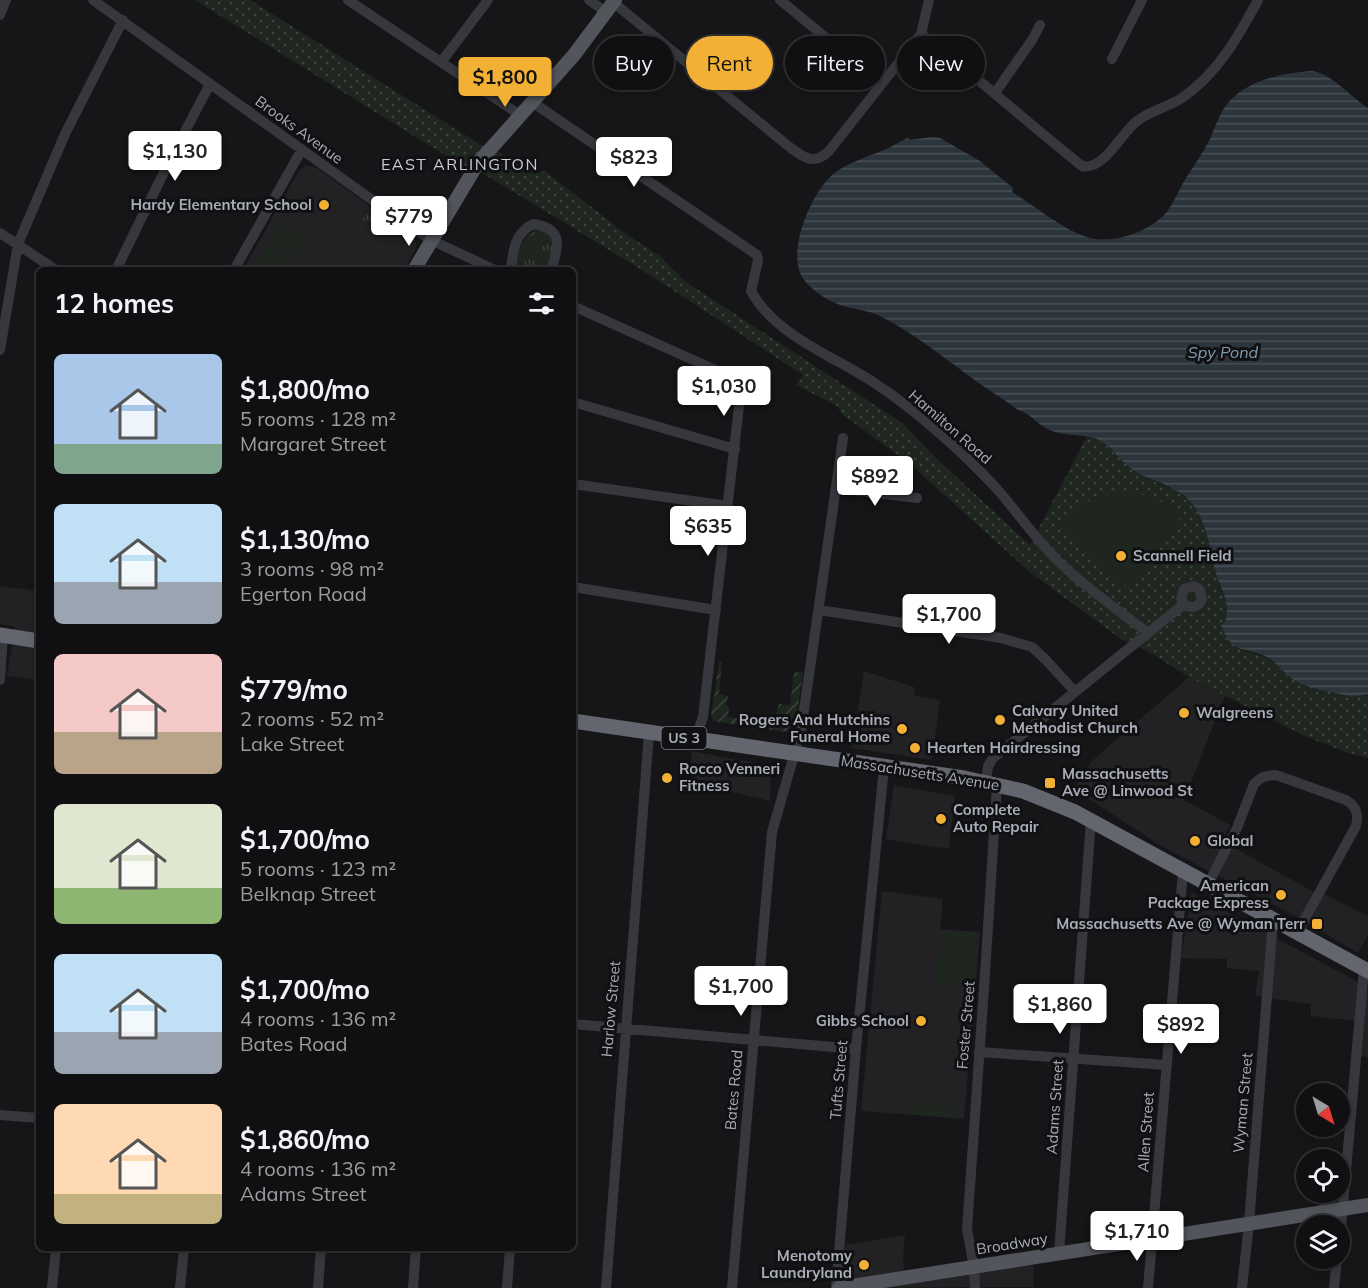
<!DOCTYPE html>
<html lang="en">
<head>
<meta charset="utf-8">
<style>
  :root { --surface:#101012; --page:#1e1e20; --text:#f1f3f6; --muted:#9c9d9f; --line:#303032; --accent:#f2b134 }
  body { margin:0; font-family:Mulish,sans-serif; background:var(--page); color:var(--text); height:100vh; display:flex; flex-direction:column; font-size:22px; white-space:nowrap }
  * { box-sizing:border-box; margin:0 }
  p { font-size:20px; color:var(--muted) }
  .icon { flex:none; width:33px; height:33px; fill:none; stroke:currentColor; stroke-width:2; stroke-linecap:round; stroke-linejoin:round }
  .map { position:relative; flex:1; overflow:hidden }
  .sheet { position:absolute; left:36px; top:267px; width:540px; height:984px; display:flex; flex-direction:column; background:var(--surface); border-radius:9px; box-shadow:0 3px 9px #0003,0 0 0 2px var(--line) }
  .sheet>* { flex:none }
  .guide { position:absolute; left:594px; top:36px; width:570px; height:54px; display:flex; gap:12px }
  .needle { width:39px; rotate:142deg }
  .tools { position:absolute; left:1296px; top:1083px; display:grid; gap:12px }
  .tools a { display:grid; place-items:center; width:54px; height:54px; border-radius:50%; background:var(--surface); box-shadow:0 3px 9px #0003,0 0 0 2px var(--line); font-size:30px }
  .price { position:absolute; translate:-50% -51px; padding:0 14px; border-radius:6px; background:#fff; color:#222; font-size:20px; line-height:39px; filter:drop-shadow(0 2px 3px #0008) }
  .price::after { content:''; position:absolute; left:50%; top:36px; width:18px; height:14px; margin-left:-9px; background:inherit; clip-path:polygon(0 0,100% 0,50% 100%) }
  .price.selected { background:var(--accent); color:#111 }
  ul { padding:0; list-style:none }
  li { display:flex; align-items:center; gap:18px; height:150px; padding:0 18px }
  li span { display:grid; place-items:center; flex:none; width:168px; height:120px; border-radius:9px; color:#555 }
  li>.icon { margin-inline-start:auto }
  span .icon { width:72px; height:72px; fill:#fffc; stroke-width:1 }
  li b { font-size:26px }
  h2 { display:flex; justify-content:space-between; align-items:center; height:72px; padding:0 18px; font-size:26px }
  .pill { padding:0 21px; border-radius:27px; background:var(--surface); box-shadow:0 3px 9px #0003,0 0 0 2px var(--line); font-size:21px; line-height:54px }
  .pill.selected { background:var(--accent); color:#111 }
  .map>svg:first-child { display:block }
  .built { fill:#222225 }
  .grass { fill:url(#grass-tufts) }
  .park { fill:url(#park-dots) }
  .garden { fill:url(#garden-furrows) }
  .pitch { fill:#1e261f }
  .water { fill:url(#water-rules) }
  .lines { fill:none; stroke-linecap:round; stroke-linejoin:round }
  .minor { stroke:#37383d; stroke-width:10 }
  .major { stroke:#53555c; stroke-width:14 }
  .highway { stroke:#63666e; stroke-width:15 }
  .poi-dot { fill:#f2b134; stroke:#111113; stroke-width:2 }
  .labels { text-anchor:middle; stroke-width:6; stroke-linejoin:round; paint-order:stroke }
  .shield { fill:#111113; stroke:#7b7e86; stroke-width:1.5 }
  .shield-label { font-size:14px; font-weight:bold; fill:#a8adb8 }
  .street-label { font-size:15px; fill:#a8adb8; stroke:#111113 }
  .poi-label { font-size:15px; font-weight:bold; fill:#a8adb8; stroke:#111113; text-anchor:start }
  .neighbourhood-label { font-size:16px; letter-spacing:1.5px; fill:#c9ccd4; stroke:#111113 }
  .water-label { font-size:16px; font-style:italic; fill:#7f9bb3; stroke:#111113 }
</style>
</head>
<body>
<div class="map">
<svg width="1368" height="1288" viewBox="0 0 1368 1288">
  <defs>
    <pattern id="grass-tufts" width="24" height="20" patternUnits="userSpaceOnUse" patternTransform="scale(1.5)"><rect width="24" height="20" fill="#1e261f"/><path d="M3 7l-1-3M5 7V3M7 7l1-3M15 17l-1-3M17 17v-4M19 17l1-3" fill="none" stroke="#3c433d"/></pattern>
    <pattern id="park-dots" width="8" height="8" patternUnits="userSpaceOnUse" patternTransform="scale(1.5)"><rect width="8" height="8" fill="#1e261f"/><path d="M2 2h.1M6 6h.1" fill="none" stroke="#3c433d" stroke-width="1.8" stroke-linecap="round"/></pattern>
    <pattern id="garden-furrows" width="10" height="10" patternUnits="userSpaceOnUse" patternTransform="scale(1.5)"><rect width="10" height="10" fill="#1e261f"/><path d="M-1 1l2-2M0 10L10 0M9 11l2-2" fill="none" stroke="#3c433d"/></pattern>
    <pattern id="water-rules" width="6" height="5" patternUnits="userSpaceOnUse" patternTransform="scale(1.5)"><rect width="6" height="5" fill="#2c353c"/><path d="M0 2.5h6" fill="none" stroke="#485056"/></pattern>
  </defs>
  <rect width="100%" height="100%" fill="#161618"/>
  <path class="built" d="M306,165L317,168L414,238L416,243L415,250L404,270H243L298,172Z
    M0,586L39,591V680L7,676L15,627L0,624Z
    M864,671L914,687L915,696L940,700L932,760L852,748Z
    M1189,677L1225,696L1184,800L1230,825L1222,841L1314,892L1324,894L1368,916V935L1358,953L1299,918L1161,846L1074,789L1092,761L1101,753Z
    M692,751L771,766L770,801L718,789V784L689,780Z
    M894,785L955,796L949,849L886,839Z
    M882,891L943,899L940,929L980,932L964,1119L861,1111Z
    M1192,893L1360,983L1356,1021L1311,1016V1004L1255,996L1259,971L1227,968V959L1181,958Z
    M1365,989L1368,991V1057L1358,1056Z
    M905,1235L903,1260L906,1283L1033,1262L1034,1287L843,1288L846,1243L853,1244Z"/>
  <path class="grass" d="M367,210L374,211L388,221L392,229C382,237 370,230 363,220Z
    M538,230L547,232L555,241L549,270H524L516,266C519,249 521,236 538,230Z"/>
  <path class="park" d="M195,0H250L481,145L496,151L534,174L545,171L626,234L660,256L686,282L902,423L937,459L1030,545L1087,436L1101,441L1131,468L1151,480L1177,491L1193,504L1202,518L1208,535L1219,584L1227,602L1225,624L1222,625L1242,650L1268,658L1290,677L1299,682L1352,697L1368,694V758L1345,752L1302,735L1189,677L1146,650L1124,641L1032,574L910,464L842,414L837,406L796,385L803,375L642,270L479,171L464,166L430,146Z"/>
  <path class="garden" d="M719,662H722L719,694L728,696L726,706H729L728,717L773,723L779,704L790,705L794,672L803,673L794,733L713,721L711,716Z"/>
  <path class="pitch" d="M281,221L308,239L297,257L269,240Z
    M267,247L294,262L290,270H261L256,268Z
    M1114,493C1141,491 1162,499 1183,514L1133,585L1118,586L1057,526C1073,508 1091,497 1114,493Z
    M942,930L975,933L970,986L935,983Z
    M909,1102L952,1107L951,1109L955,1107V1118L908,1114Z"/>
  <path class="water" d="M1311,71C1330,72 1352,98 1368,108V694L1352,697C1332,691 1307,690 1290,677C1282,671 1277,663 1269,658C1247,646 1232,656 1221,625L1225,623C1226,616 1228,607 1226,601C1223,590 1218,581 1215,570C1208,541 1206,508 1177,491C1163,482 1146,479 1132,469C1121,461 1112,448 1101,441C1087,433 1068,437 1052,431C1038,426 1032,414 1018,410C1002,398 985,388 969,376C941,355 913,333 882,317C871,311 859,310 847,307C831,303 815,293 805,281C784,256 810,196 831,176C844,164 867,157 884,150C892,147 900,141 908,138L910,140L932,137L940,138L980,161L1013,188L1012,192C1035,206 1069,235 1095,239C1119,242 1149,231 1165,214C1174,204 1179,189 1186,178C1194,165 1203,153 1210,139C1215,128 1219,113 1228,103C1248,80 1282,73 1311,71Z"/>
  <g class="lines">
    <path class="minor" d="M93,0L368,197L431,240L495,270
      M348,0L520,115
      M589,0L606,12
      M780,0L881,83
      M614,3L787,145C802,156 813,167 829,151L921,34L929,0
      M0,15L6,0
      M921,34C976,76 1028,123 1082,166C1104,171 1121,133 1137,121C1150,111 1168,107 1182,98C1218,73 1238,37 1258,0
      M1112,59L1142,0
      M442,61L488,0
      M995,93L1032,40L1040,25
      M532,102L757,255L758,261L751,291C775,335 833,356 873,382C916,410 963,452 997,489C1018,513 1036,540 1059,562C1086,588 1118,610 1148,633
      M0,233L56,270
      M116,270L171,158L210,84
      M234,270L301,151
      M511,270C513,251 514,234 533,224C564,228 559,247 551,270
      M573,306L722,373L736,381L741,389L703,717L695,740
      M0,350L18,244L65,134L123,20
      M573,402L735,449
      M573,484L728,506
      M837,488L917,498
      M573,587L716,610
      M819,610L1001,638L1032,647L1046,660L1075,692
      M0,680L3,636
      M986,783L988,766L993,758L1184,604C1192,609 1198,608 1202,599L1200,590L1194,586L1184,589L1181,599L1184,604
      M1208,884L1237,828L1254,784C1261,777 1266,775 1276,775L1346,800C1356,806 1359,814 1356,826L1297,933
      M573,1024L856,1049
      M979,1052L1166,1065
      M0,1115L39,1118
      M1340,1238L1364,969
      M1059,1253L1091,820
      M52,1288L56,1248
      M180,1288L184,1248
      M318,1288L321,1248
      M413,1288L416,1248
      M507,1288L510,1248
      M606,1288L649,733
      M732,1288L772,832L801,731L843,438
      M836,1288L856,1049L884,767
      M975,1288L974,1267L967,1229L985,974L997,785
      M1148,1288L1183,871
      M1242,1288L1249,1223L1273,920
      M1334,1288L1337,1258"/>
    <path class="major" d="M414,270L478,163L574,55L615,0
      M839,1288L1368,1205"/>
    <path class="highway" d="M0,635L39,641
      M573,721L964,778L1023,791L1075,812L1368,971"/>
  </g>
  <g class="poi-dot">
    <circle cx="324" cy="205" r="6"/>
    <circle cx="1121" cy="556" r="6"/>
    <circle cx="1184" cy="713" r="6"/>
    <circle cx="1000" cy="720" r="6"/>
    <circle cx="902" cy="729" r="6"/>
    <circle cx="915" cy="748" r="6"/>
    <circle cx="667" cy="778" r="6"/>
    <rect x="1044" y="777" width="12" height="12" rx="3"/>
    <circle cx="941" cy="819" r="6"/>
    <circle cx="1195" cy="841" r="6"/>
    <circle cx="1281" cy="895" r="6"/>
    <rect x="1311" y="918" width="12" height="12" rx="3"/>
    <circle cx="921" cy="1021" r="6"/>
    <circle cx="864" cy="1265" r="6"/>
  </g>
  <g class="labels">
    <rect class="shield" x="661.5" y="727" width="45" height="22" rx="4.5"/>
    <g class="shield-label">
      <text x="684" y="743">US 3</text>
    </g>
    <g class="street-label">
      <text transform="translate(299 130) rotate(36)" y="5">Brooks Avenue</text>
      <text transform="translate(950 427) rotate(41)" y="5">Hamilton Road</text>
      <text transform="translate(920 773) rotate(9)" y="5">Massachusetts Avenue</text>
      <text transform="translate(611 1009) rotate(-85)" y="5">Harlow Street</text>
      <text transform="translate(966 1025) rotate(-85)" y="5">Foster Street</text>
      <text transform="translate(839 1080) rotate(-85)" y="5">Tufts Street</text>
      <text transform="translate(734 1090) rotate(-85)" y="5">Bates Road</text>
      <text transform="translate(1243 1103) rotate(-85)" y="5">Wyman Street</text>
      <text transform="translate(1055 1107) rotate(-86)" y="5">Adams Street</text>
      <text transform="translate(1146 1132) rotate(-86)" y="5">Allen Street</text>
      <text transform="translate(1012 1244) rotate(-9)" y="5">Broadway</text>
    </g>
    <g class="poi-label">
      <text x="312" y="210" text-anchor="end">Hardy Elementary School</text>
      <text x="1133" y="561">Scannell Field</text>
      <text x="1012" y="716">Calvary United<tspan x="1012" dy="17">Methodist Church</tspan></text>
      <text x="1196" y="718">Walgreens</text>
      <text x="890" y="725" text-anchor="end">Rogers And Hutchins<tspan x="890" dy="17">Funeral Home</tspan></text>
      <text x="927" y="753">Hearten Hairdressing</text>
      <text x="679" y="774">Rocco Venneri<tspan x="679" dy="17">Fitness</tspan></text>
      <text x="1062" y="779">Massachusetts<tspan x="1062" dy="17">Ave @ Linwood St</tspan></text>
      <text x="953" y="815">Complete<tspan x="953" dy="17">Auto Repair</tspan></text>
      <text x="1207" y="846">Global</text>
      <text x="1269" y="891" text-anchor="end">American<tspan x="1269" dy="17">Package Express</tspan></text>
      <text x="1305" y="929" text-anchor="end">Massachusetts Ave @ Wyman Terr</text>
      <text x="909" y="1026" text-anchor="end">Gibbs School</text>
      <text x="852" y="1261" text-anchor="end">Menotomy<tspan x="852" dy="17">Laundryland</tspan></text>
    </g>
    <g class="neighbourhood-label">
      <text x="460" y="170">EAST ARLINGTON</text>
    </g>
    <g class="water-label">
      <text x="1223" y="358">Spy Pond</text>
    </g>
  </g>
</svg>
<div class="tools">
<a><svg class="needle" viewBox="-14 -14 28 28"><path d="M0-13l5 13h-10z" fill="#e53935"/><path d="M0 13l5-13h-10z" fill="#9c9d9f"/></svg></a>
<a><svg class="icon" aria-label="locate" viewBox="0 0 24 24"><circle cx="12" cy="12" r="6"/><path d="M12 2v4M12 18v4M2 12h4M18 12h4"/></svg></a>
<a><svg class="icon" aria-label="layers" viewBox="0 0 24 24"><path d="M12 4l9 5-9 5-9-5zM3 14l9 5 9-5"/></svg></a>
</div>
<b class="price selected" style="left:505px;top:108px">$1,800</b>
<b class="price" style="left:175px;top:182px">$1,130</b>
<b class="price" style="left:634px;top:188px">$823</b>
<b class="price" style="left:409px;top:247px">$779</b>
<b class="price" style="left:724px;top:417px">$1,030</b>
<b class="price" style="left:875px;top:507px">$892</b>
<b class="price" style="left:708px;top:557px">$635</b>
<b class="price" style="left:949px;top:645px">$1,700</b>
<b class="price" style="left:741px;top:1017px">$1,700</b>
<b class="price" style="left:1060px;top:1035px">$1,860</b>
<b class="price" style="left:1181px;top:1055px">$892</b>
<b class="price" style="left:1137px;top:1262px">$1,710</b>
<div class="guide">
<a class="pill">Buy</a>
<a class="pill selected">Rent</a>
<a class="pill">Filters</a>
<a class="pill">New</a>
</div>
<section class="sheet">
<h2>12 homes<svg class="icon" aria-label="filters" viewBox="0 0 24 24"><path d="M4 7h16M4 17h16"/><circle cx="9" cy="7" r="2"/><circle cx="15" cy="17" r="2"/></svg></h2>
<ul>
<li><span style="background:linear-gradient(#a9c7e8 75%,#7fa58c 0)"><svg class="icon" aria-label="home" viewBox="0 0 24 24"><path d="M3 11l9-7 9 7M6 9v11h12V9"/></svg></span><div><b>$1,800/mo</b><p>5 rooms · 128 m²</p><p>Margaret Street</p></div></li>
<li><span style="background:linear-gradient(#bfe0f5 65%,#9aa5b1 0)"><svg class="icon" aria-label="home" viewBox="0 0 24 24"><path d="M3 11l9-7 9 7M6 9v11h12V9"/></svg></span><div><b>$1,130/mo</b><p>3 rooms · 98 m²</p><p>Egerton Road</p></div></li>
<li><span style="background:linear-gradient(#f6c9c9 65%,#b9a48a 0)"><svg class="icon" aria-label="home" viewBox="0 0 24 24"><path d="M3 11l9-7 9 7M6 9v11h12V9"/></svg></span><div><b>$779/mo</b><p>2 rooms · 52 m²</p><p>Lake Street</p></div></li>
<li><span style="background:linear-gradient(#dfe7d0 70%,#8fb573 0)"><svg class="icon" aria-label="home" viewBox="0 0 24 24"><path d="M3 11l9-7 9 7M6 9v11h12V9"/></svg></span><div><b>$1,700/mo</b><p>5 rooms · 123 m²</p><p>Belknap Street</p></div></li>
<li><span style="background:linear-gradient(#bfe0f5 65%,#9aa5b1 0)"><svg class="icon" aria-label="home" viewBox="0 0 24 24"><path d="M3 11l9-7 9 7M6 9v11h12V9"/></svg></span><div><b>$1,700/mo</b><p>4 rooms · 136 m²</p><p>Bates Road</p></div></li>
<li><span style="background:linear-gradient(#ffd9b3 75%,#c2b280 0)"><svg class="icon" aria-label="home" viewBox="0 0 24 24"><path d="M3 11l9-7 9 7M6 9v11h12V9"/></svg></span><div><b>$1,860/mo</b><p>4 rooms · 136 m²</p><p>Adams Street</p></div></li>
</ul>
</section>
</div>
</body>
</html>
